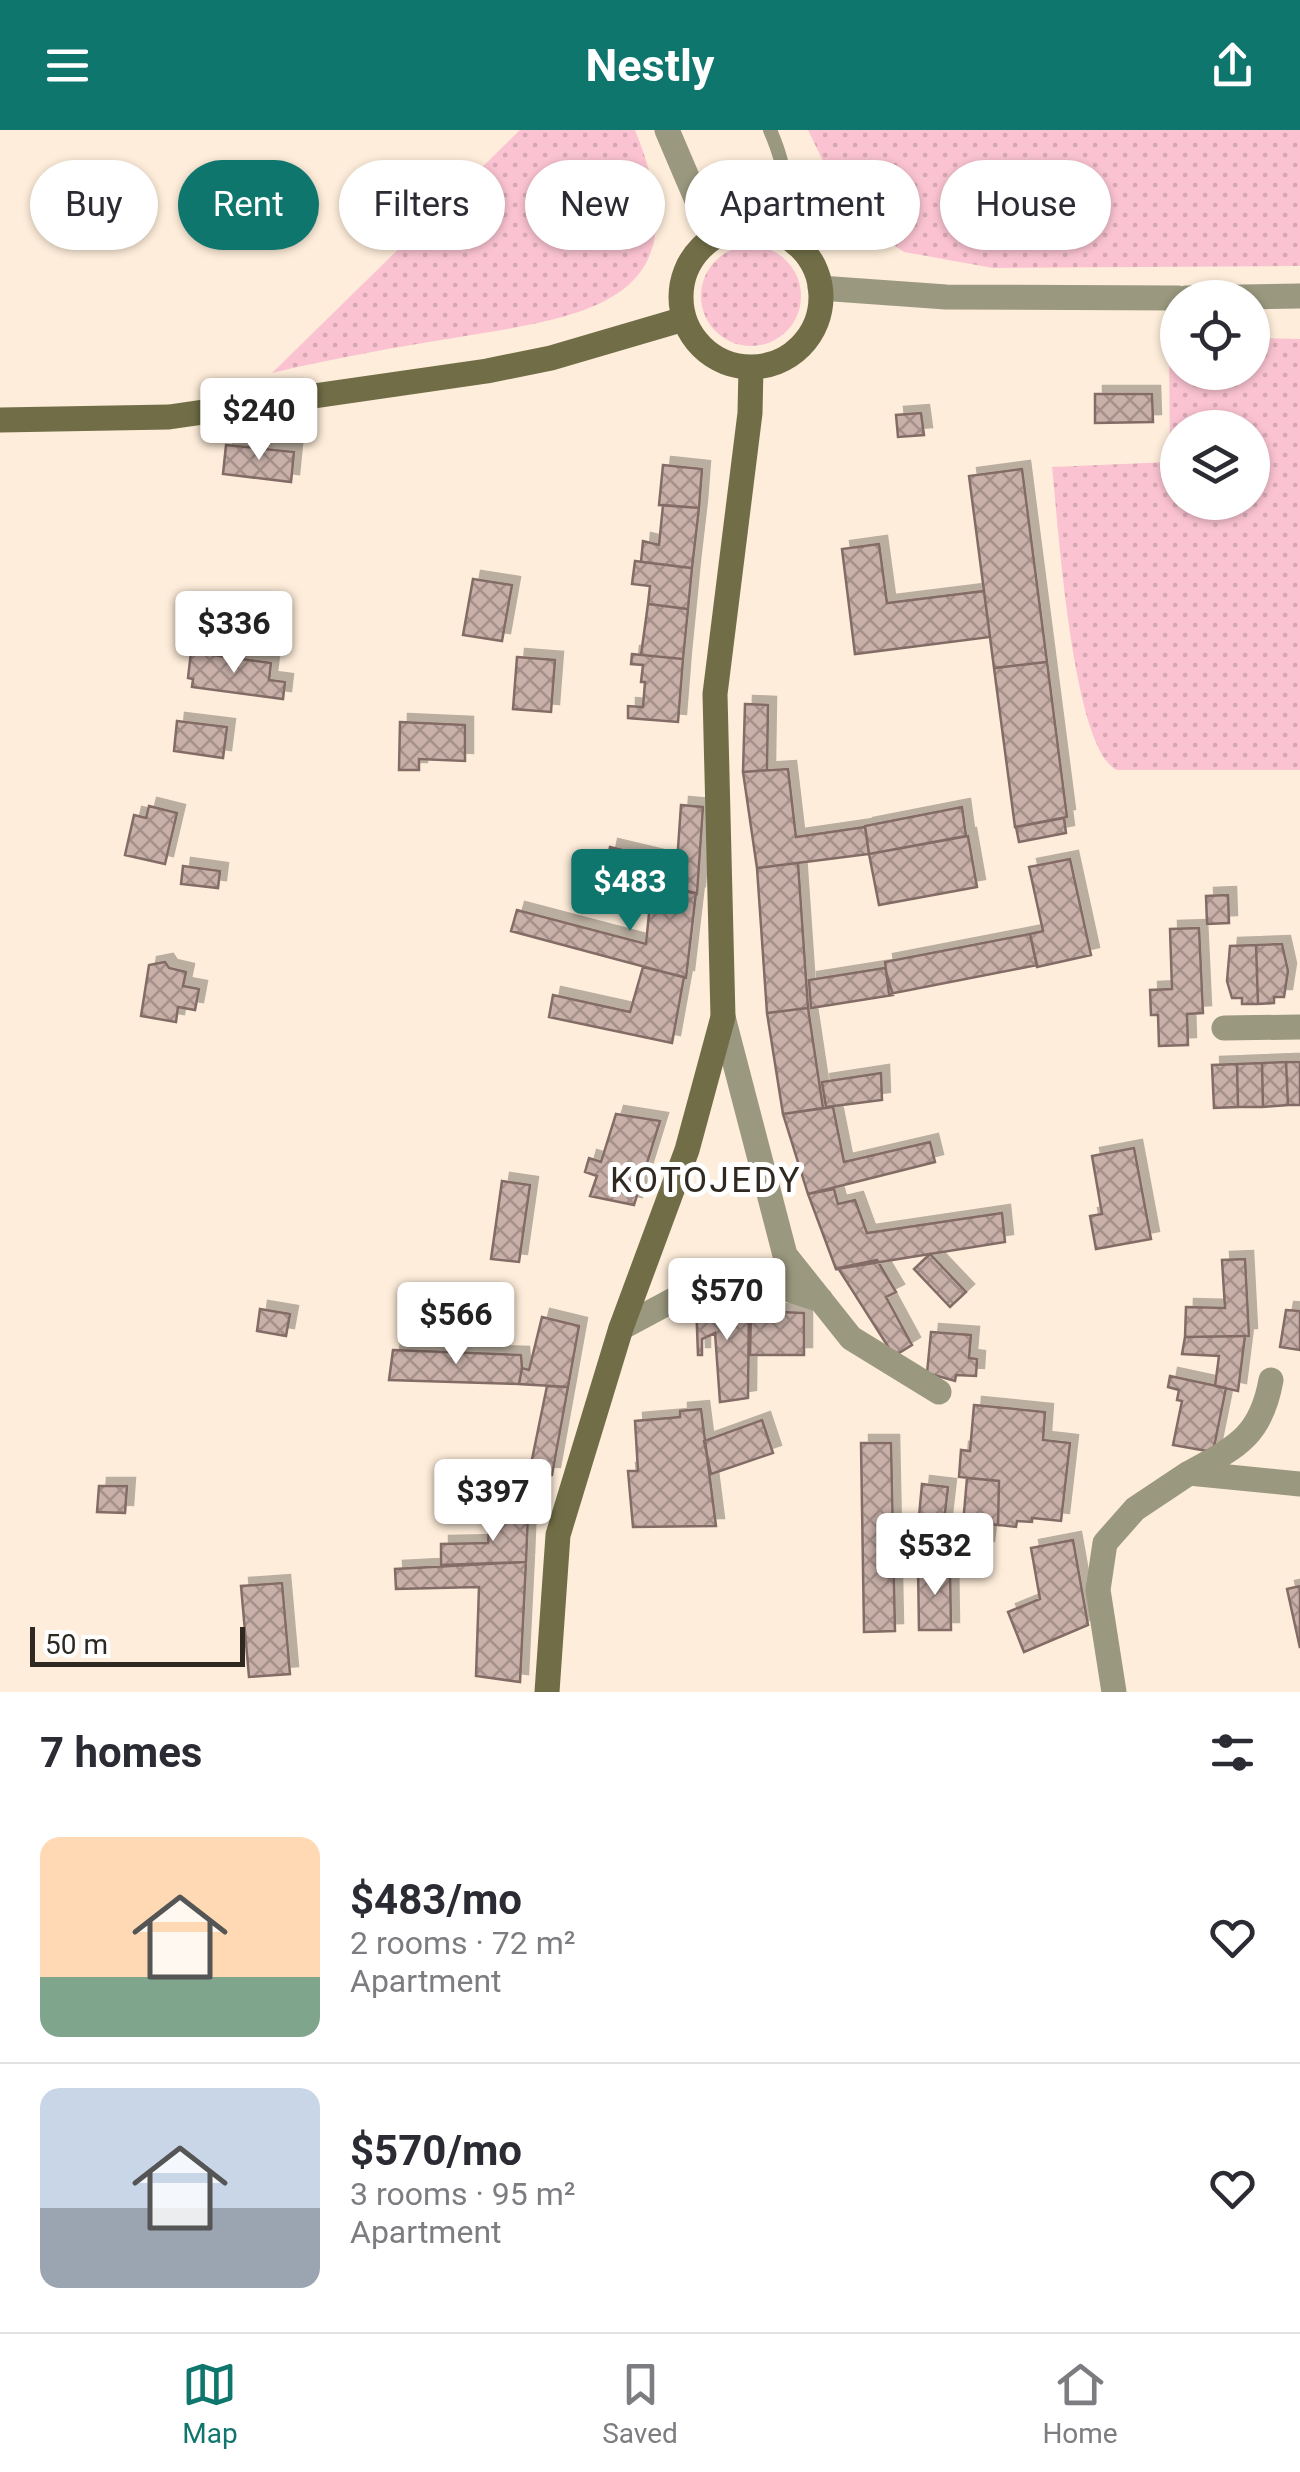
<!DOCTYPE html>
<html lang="en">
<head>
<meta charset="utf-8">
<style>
  :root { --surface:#fff; --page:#f2f2f3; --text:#2b2b33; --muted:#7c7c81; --line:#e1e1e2; --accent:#0f766e }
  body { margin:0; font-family:Roboto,sans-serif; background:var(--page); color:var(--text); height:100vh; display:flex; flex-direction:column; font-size:38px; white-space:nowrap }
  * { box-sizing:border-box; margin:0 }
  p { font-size:32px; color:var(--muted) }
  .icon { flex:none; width:55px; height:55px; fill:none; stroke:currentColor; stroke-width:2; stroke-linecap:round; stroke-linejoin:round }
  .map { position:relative; height:1562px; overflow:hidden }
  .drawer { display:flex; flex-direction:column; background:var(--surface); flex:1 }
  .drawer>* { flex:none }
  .top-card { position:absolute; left:30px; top:30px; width:1240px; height:90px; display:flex; gap:20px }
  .controls { position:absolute; left:1160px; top:150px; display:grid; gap:20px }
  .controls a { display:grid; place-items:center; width:110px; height:110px; border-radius:50%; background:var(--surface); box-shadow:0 2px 8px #0004; font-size:50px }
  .scale { position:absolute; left:30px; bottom:25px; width:215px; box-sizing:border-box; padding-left:10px; border:5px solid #2f2922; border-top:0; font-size:28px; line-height:35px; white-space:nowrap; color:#2f2922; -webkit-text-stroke:8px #fff; paint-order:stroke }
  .price { position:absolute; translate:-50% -85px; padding:0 22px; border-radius:10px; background:#fff; color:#222; font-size:32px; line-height:65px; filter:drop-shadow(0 2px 5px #0008) }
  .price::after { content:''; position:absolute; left:50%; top:60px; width:30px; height:22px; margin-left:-15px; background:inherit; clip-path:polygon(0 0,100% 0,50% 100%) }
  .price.on { background:var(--accent); color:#fff }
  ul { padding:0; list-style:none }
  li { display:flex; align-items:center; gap:30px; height:250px; padding:0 40px }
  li+li { border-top:2px solid var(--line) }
  li span { display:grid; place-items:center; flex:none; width:280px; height:200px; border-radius:20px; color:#555 }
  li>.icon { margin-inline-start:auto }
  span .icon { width:120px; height:120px; fill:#fffc; stroke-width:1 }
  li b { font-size:42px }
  h2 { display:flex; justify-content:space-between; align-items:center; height:120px; padding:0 40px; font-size:42px }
  .pill { padding:0 35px; border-radius:45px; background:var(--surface); box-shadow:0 2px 8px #0004; font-size:35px; line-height:90px }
  .pill.on { background:var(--accent); color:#fff }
  header { display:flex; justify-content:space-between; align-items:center; height:130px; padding:0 40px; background:var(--accent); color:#fff; font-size:45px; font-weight:700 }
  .tabs { display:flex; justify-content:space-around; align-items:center; height:140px; border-top:2px solid var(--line); background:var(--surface); font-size:28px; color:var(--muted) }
  .tabs a { display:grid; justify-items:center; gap:5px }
  .tabs .on { color:var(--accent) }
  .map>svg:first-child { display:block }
  .grass { fill:url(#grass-dots); fill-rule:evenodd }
  .building { fill:url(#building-cross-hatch); stroke:#846c66; stroke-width:2.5; filter:url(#shadow) }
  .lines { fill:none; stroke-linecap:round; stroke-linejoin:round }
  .service { stroke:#9a987e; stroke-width:14 }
  .minor { stroke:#9a987e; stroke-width:25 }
  .tertiary { stroke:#9a987e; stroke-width:25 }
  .secondary { stroke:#716e47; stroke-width:25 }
  .labels { text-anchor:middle; stroke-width:10; stroke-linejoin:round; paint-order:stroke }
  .quarter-label { font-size:35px; letter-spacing:2.5px; fill:#2f2922; stroke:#fff }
</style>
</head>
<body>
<header><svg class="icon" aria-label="menu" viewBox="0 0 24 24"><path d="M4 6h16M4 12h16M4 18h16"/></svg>Nestly<svg class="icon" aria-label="share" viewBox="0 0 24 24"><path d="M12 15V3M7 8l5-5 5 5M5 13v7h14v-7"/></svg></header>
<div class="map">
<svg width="1300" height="1562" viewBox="0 0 1300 1562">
  <defs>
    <pattern id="grass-dots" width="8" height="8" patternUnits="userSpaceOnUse" patternTransform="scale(2.5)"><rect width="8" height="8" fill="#fbc3d2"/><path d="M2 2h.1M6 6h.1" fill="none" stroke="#d7a8b4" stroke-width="1.8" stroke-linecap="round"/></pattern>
    <pattern id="building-cross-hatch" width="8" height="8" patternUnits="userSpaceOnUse" patternTransform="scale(2.5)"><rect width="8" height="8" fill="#c9b0a9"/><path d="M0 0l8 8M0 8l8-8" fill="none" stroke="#a48f89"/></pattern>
    <filter id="shadow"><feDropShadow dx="8" dy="-8" stdDeviation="0" flood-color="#0004"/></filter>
  </defs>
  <rect width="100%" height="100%" fill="#feedda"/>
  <path class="grass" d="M520,0H635C704,170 594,185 460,207C397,217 334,228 272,243Z
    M808,0H1300V136L993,138L904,122L848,83Z
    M701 166a50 50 0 1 1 100 0a50 50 0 1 1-100 0Z
    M1177,208L1178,242H1252L1253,208L1300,209V640H1117C1072,620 1058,391 1052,337L1170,332L1169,209ZM1178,298H1252V372H1178Z"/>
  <path class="building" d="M1095,264H1152L1153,292L1095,293Z
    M921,283L924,305L898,307L896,285Z
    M226,315L294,322L291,352L223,344Z
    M663,335L702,339L699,378L659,375Z
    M1022,339L1047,532L994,538L969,346Z
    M663,375L699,378L692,438L641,432L643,411L659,415Z
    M879,414L887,473L984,461L990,507L855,524L842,419Z
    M635,431L692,438L688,479L648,474L650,456L632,454Z
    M473,449L512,455L502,511L463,505Z
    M648,474L688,479L683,529L641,525Z
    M191,522L271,533L269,550L285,552L283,569L192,557L193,549L188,548Z
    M632,524L683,529L678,592L628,588V576L643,577L645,552H641L643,535L631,534Z
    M517,527L555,530L551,582L513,579Z
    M1047,532L1067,687L1015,697L994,538Z
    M745,574L768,575L767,640L743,642Z
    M177,591L227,597L223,628L174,621Z
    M400,592L465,595V631L419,629V640H399Z
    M788,639L796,707L865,697L869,724L757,738L743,642Z
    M681,675L703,677L697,764L605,742L610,717L677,733Z
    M149,676L177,683L165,734L125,725L134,685L146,688Z
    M962,677L966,706L869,724L865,696Z
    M1064,688L1066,703L1019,712L1016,697Z
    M968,706L977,757L879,775L869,724Z
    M1070,729L1091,825L1037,837L1030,804L1043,801L1029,737Z
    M798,733L808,878L767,883L757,738Z
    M183,736L220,741L218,758L181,754Z
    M652,753L696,763L686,848L511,801L517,780L646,814Z
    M1228,765L1229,793L1207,794L1206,766Z
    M1199,798L1203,883L1187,884L1188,915L1159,916L1158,885H1151L1150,860L1172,859L1170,799Z
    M1030,804L1037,835L889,864L885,832Z
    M1282,814L1288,841L1284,867H1274V873L1258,874L1256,815Z
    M1256,815L1258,874H1242V868H1232L1227,851L1230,816Z
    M165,832L169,838L186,842L183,856L199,859L195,880L178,877L176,892L141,886L149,835Z
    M643,837L684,847L672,913L549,887L553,865L630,882Z
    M885,838L893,865L811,878L809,850Z
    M808,878L823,978L783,984L767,883Z
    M1286,932L1288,975L1263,977L1262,933Z
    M1286,932H1300V975H1288Z
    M1262,933L1263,977H1238L1237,934Z
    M1237,934L1238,977L1214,978L1212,935Z
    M881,943L882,970L826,977L822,952Z
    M833,977L844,1032L930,1012L935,1032L808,1064L783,984Z
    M616,984L660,991L634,1075L590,1066L597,1046L585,1042L589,1028L601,1032Z
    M1134,1018L1151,1109L1096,1119L1090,1086L1102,1084L1092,1026Z
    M502,1051L530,1055L519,1132L491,1129Z
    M834,1059L838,1074L855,1070L867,1103L1002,1083L1005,1112L836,1139L808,1064Z
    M930,1124L966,1162L950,1177L914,1139Z
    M1245,1129L1249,1206L1185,1207L1186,1177L1225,1178L1222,1130Z
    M877,1130L896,1162L886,1167L912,1215L894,1226L838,1138Z
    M749,1167L748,1268L720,1272L715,1203L702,1209V1225H698L696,1172Z
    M260,1179L290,1184L286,1206L257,1201Z
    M1286,1180L1300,1181V1220L1280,1217Z
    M751,1181L804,1183V1225H750Z
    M542,1187L579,1196L568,1257L519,1254L522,1238L529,1240Z
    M931,1202L971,1205L969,1228L977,1229L976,1246L956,1245L955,1251L927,1243Z
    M1245,1206L1238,1261L1215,1256L1219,1226L1182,1224L1185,1207Z
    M393,1220L521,1225L522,1238L519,1254L389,1250Z
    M1170,1246L1226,1258L1213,1322L1173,1315L1182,1271L1177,1270L1179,1260L1168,1257Z
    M547,1256L568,1257L552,1345L529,1344Z
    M974,1275L1045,1282L1043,1310L1070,1313L1061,1391L1032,1388V1392L1017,1391L1016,1397L998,1395L999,1351L959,1347L961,1320L970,1321Z
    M701,1279L716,1396L633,1397L628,1341H638L635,1291L680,1287V1281Z
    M762,1290L773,1323L711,1344L704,1311Z
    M861,1313H891L895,1501L864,1502Z
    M515,1346L514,1385L490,1386L489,1373L460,1375L459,1349Z
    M967,1348L999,1351L998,1395L989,1394L986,1419L961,1417Z
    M922,1354L948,1357L943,1400L918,1397Z
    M99,1356H127L125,1383L97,1382Z
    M528,1384L526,1432L441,1435V1414L488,1413L490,1386Z
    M1073,1410L1088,1495L1024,1522L1008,1482L1040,1469L1031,1418Z
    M526,1432L520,1552L476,1546L479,1457L396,1459L395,1439Z
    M950,1435L951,1500H919L918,1436Z
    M282,1453L290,1544L249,1547L241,1456Z
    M1300,1456V1518L1287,1459Z"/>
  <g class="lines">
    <path class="service" d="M770,0C788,42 789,58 771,101"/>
    <path class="minor" d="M723,887L785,1125L851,1208L939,1262
      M1224,898L1300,897
      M621,1198L692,1160L769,1153L821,1170
      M1189,1343C1237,1317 1261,1306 1271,1250
      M1114,1562L1098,1460L1105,1413L1135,1379L1189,1343L1300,1354"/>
    <path class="tertiary" d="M667,0L713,108
      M820,158L946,167L1178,168
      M1186,168L1300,166"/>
    <path class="secondary" d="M681 167a70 70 0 1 1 140 0a70 70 0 1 1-140 0Z
      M0,290L169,287L487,241L551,228L684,189
      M547,1562L558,1405L621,1198L687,1020L723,887L715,564L750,283L751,237"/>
  </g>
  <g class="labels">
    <g class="quarter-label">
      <text x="706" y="1062">KOTOJEDY</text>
    </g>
  </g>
</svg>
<div class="controls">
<a><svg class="icon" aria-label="locate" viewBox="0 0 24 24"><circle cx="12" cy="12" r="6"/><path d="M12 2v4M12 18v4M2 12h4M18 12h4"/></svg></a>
<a><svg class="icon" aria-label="layers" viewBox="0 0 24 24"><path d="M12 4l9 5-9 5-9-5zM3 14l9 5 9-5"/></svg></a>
</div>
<div class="scale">50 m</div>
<b class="price" style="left:259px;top:333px">$240</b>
<b class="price" style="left:234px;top:546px">$336</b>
<b class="price on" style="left:630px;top:804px">$483</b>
<b class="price" style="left:727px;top:1213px">$570</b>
<b class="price" style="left:456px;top:1237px">$566</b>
<b class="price" style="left:493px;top:1414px">$397</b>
<b class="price" style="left:935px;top:1468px">$532</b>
<div class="top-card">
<a class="pill">Buy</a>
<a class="pill on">Rent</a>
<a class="pill">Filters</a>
<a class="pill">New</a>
<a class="pill">Apartment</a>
<a class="pill">House</a>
</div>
</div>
<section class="drawer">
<h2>7 homes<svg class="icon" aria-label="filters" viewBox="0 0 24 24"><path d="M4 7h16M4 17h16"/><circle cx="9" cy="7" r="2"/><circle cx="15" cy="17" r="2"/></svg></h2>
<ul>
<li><span style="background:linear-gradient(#ffd9b3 70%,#7fa58c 0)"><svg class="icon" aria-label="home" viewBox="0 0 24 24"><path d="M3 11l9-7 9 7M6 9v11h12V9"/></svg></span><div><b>$483/mo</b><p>2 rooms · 72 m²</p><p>Apartment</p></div><svg class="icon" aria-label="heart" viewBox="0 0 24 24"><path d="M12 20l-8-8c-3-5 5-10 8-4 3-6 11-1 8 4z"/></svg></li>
<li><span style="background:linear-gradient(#c9d6e8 60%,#9aa5b1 0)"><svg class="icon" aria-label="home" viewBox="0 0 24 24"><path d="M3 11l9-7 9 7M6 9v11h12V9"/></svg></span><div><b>$570/mo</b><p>3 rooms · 95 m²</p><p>Apartment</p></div><svg class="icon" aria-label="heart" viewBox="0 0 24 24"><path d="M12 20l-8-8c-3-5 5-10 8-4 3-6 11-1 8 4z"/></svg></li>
</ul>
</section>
<nav class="tabs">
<a class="on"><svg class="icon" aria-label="map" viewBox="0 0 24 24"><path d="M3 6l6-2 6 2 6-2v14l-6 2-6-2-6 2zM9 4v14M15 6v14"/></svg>Map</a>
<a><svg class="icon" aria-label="saved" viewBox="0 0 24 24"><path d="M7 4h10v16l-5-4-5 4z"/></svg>Saved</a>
<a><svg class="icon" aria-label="home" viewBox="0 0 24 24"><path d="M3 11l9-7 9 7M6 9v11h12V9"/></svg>Home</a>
</nav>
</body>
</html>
